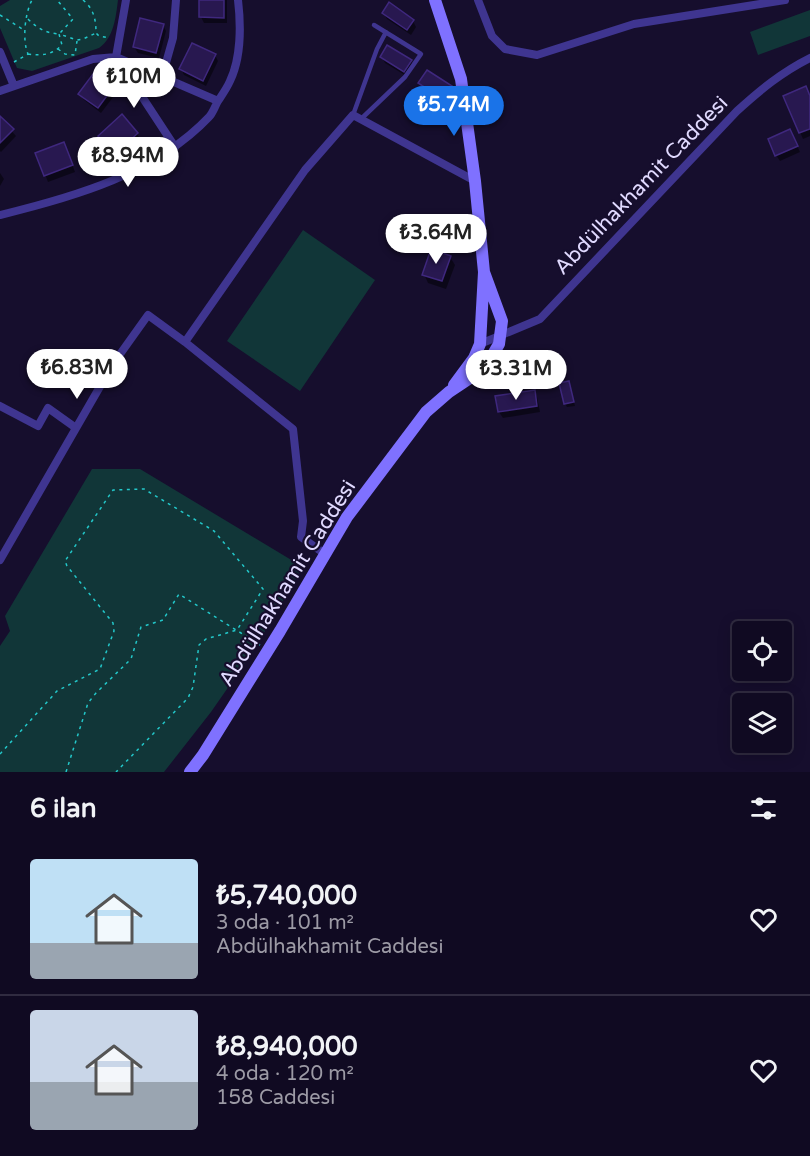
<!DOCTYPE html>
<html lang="tr">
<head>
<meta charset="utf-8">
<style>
  :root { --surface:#100a22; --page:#19132a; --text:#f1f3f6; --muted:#9c9aa5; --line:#302b40; --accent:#1a73e8 }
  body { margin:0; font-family:"Varela Round",sans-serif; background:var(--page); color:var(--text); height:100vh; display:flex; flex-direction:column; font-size:22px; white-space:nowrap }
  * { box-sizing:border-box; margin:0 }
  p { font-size:20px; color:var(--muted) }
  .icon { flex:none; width:33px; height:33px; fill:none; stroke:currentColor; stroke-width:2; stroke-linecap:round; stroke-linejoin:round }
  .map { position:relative; height:772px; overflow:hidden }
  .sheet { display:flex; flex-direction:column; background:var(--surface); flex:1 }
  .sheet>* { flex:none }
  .controls { position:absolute; left:732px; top:621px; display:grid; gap:12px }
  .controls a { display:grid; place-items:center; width:60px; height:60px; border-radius:6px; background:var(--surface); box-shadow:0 3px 15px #0003,0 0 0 2px var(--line); font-size:30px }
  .price { position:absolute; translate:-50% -51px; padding:0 14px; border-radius:21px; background:#fff; color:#222; font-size:20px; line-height:39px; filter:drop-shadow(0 2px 3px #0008) }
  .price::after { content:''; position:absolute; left:50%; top:36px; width:18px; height:14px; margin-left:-9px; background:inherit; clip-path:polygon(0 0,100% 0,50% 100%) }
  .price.current { background:var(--accent); color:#fff }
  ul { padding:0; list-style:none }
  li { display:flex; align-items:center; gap:18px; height:150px; padding:0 30px }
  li+li { border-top:2px solid var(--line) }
  li span { display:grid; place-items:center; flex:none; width:168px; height:120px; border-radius:6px; color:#555 }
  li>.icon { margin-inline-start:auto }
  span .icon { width:72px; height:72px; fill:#fffc; stroke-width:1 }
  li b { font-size:26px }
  h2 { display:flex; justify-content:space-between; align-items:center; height:72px; padding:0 30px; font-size:26px }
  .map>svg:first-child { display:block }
  .green { fill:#113638 }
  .shadow { fill:#0007 }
  .building { fill:#281850; stroke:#3f287e; stroke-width:1.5 }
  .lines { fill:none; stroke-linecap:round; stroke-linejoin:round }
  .path { stroke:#23c8ca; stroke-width:1.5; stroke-dasharray:3 4.5; stroke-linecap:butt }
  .service { stroke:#3f3590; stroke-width:4.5 }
  .minor { stroke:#3f3590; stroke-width:8 }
  .secondary { stroke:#7f71ff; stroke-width:12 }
  .labels { text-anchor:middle; stroke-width:4.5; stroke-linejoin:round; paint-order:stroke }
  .street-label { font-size:21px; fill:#e1daff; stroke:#160e2d }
</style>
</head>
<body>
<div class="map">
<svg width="810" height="772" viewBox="0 0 810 772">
  <rect width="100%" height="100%" fill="#160e2d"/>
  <path class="green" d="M10,0H118C116,16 114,38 99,48L32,71L17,68L0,28V6Z
    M810,10V36L758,55L750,32Z
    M303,230L375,280L300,391L227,341Z
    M92,469H140L303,567L252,653L211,712L164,772H0V646L10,631L5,616Z"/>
  <path class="shadow" d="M201,0H227V23H204L201,17Z
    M384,13L413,21L416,27L411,35L387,19Z
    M163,25L166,31L159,58L138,53L134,47Z
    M215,55L218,61L206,86L184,75L181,69Z
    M382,57L411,61L414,67L408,77L385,63Z
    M420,83L450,87L454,93L447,104L423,89Z
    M114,86L117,92L101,113L84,100L80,94Z
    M785,97H810V136L803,139Z
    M0,118L16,136L1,152L0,151Z
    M137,134L141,140L118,159L99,136Z
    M793,137L800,152L780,161L776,155Z
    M67,150L75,172L48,182L37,154Z
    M0,173L4,179L0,186Z
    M450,257L455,265L446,289L428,283L424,274Z
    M569,383L575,406L567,407L565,404Z
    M534,391L537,397L540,412L503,418L499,412L497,397Z"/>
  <path class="building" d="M199,0H224V18L199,17Z
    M389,2L414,20L407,30L382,13Z
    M140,18L164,24L156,53L133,47Z
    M192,43L216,54L203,81L179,69Z
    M387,45L412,60L404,72L380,57Z
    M96,70L115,85L98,108L78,94Z
    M427,70L452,86L443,99L418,83Z
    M806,86L810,96V129L799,133L783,96Z
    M122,114L138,133L114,155L98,136Z
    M0,116L14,129L0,143Z
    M790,129L798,146L775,156L768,139Z
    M64,142L73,165L44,176L35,153Z
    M431,249L451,256L442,281L422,275Z
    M569,381L574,402L564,404L559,383Z
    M535,390L537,406L498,412L495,396Z"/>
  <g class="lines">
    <path class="path" d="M83,0C94,9 96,20 96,33L99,36L110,38
      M0,15L24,30
      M28,19C38,29 46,33 59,34L73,19L57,0
      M58,49L65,54L75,55L77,41
      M28,54C42,56 52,55 62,45L59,34L77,40L83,39L96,33
      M14,62L28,54C22,40 25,13 32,0
      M0,754L57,691L100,669L114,631L113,623L67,566L65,561L113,490L144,489L214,531L263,589L237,630L206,639L199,645L193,687L188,698L116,772
      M66,772L88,703L96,693L131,659L141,627L163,620L179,594L260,645"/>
    <path class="service" d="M353,115L377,49L386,32
      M361,119L405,77L421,54L374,25"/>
    <path class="minor" d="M478,0L492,36L505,49L537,55L634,24L785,0
      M0,52L14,86
      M116,57L175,147
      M116,57L126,0
      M162,77L173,38L176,0
      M0,91L93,59L116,57L218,101
      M0,215C74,197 155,174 209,117C213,113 215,106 218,101C222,95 227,88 230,81C241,58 241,25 238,0
      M480,344L540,319L737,111C760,90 782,72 810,58
      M0,406L38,426L48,408L76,428
      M325,554L301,537L303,521L293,429L185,342L305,170L353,115L475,181
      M0,560L113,364L148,315L185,342"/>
    <path class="secondary" d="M435,0L461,79L475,181L484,272L480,344L474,358L454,385
      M190,772L203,755L280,631L347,517L426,412L449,392L485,368L499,344L502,321L484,272"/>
  </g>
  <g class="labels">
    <g class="street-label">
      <text transform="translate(641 185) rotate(-46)" y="7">Abdülhakhamit Caddesi</text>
      <text transform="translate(287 583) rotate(-58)" y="7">Abdülhakhamit Caddesi</text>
    </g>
  </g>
</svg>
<div class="controls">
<a><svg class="icon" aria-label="locate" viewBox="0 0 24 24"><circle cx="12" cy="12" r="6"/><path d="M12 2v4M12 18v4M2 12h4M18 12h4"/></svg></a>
<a><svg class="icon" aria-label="layers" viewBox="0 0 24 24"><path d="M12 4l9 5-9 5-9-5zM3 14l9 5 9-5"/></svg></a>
</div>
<b class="price" style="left:134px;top:109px">₺10M</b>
<b class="price current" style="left:454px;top:137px">₺5.74M</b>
<b class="price" style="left:128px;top:188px">₺8.94M</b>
<b class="price" style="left:436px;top:265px">₺3.64M</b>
<b class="price" style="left:77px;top:400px">₺6.83M</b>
<b class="price" style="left:516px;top:401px">₺3.31M</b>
</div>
<section class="sheet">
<h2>6 ilan<svg class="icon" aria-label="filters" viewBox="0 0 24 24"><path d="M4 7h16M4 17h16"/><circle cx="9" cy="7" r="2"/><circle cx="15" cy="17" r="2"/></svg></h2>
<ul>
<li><span style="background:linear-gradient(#bfe0f5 70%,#9aa5b1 0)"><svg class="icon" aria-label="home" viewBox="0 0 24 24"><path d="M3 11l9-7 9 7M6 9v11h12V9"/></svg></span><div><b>₺5,740,000</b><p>3 oda · 101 m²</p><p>Abdülhakhamit Caddesi</p></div><svg class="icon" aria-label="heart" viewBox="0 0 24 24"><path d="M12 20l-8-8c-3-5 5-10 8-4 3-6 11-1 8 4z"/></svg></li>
<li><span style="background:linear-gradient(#c9d6e8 60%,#9aa5b1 0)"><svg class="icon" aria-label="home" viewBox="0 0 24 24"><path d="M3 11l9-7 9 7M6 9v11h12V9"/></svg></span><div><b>₺8,940,000</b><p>4 oda · 120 m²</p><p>158 Caddesi</p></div><svg class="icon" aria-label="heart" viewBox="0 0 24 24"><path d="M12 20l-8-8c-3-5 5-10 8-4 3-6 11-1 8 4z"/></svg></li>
</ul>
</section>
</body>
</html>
